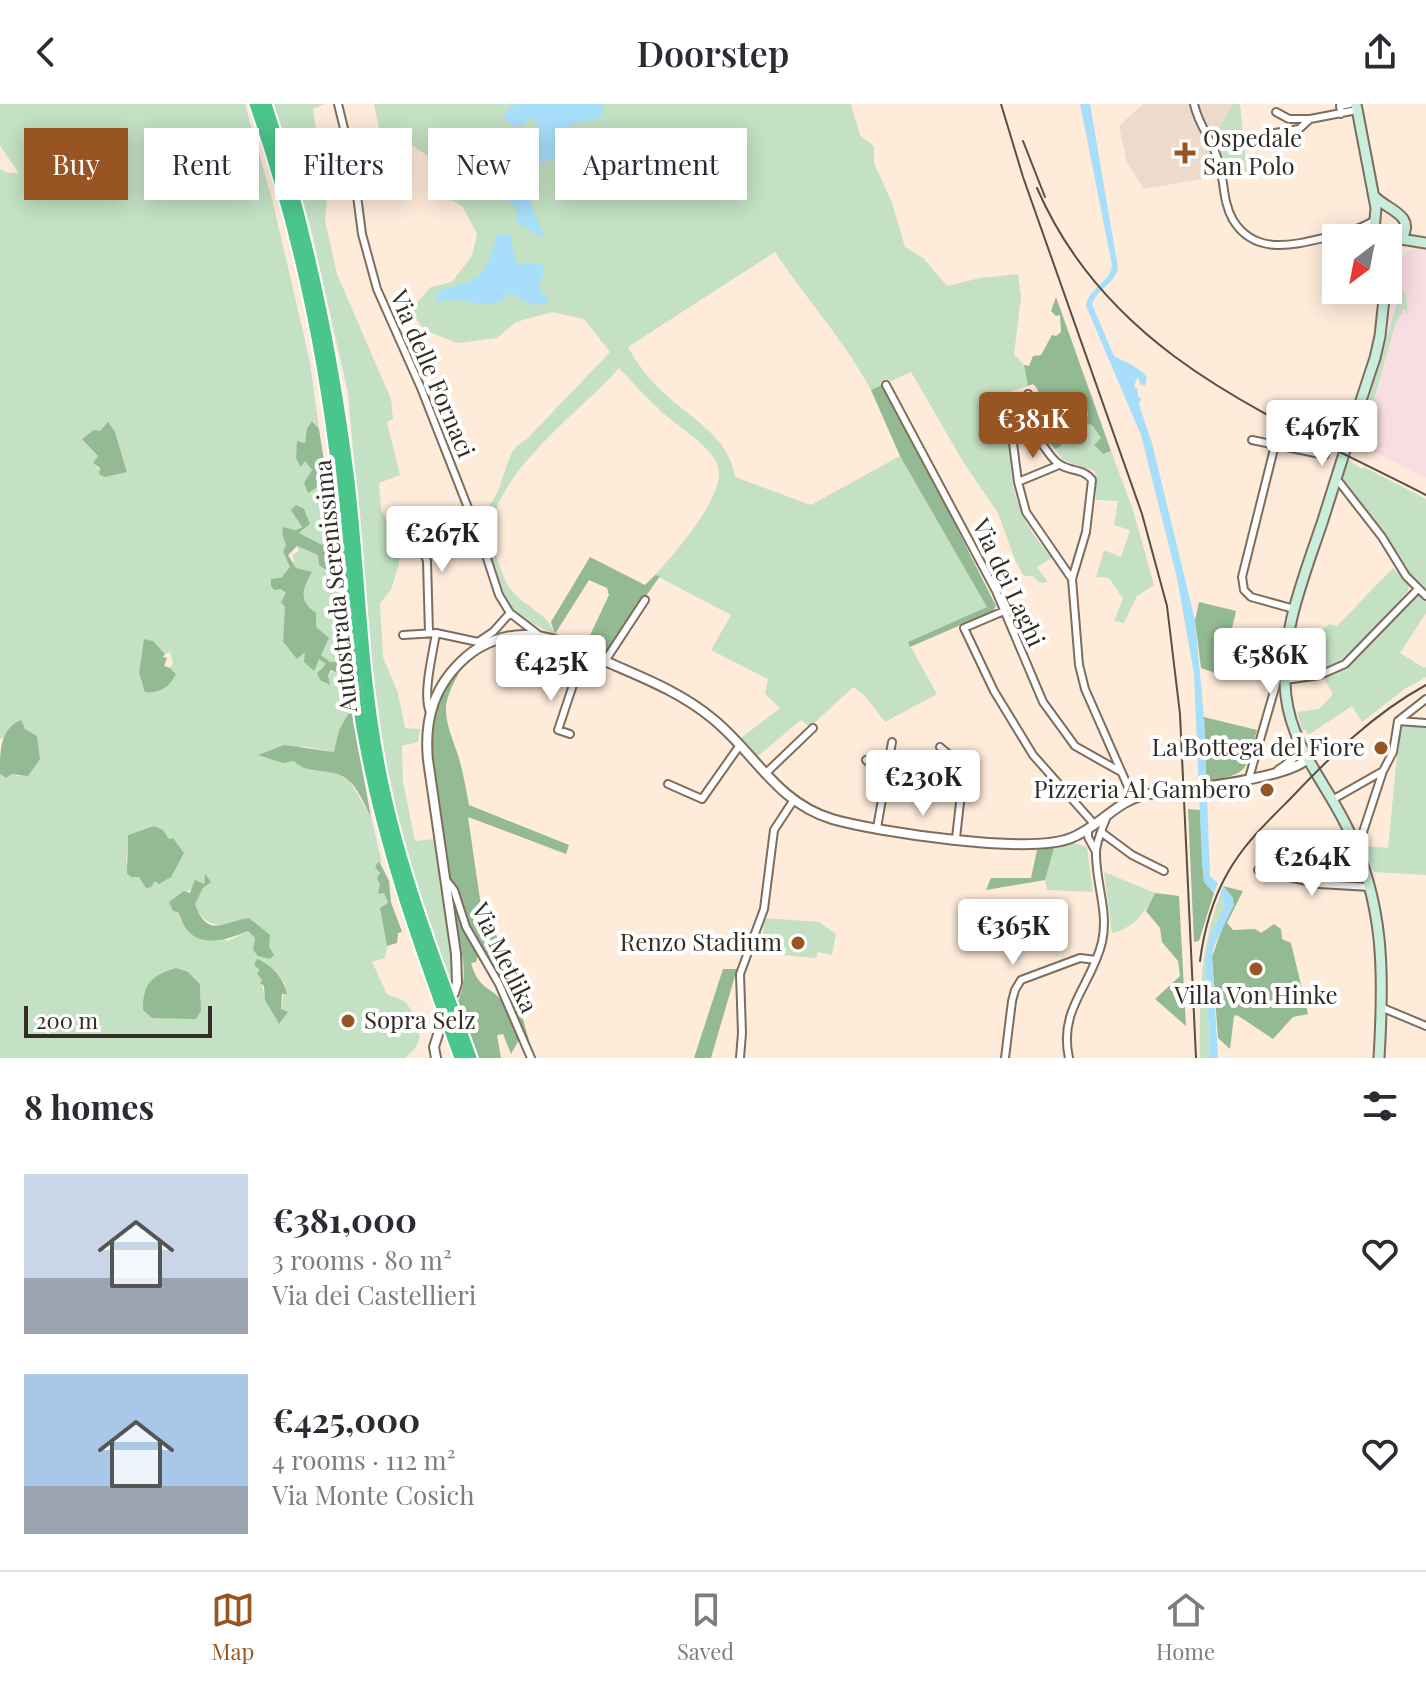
<!DOCTYPE html>
<html lang="en">
<head>
<meta charset="utf-8">
<style>
  :root { --surface:#fff; --page:#f7f7f7; --text:#2b2b33; --muted:#7c7c81; --line:#e1e1e2; --accent:#985524 }
  body { margin:0; font-family:"Playfair Display",serif; background:var(--page); color:var(--text); height:100vh; display:flex; flex-direction:column; font-size:30px; white-space:nowrap }
  * { box-sizing:border-box; margin:0 }
  p { font-size:26px; color:var(--muted) }
  .icon { flex:none; width:44px; height:44px; fill:none; stroke:currentColor; stroke-width:2; stroke-linecap:round; stroke-linejoin:round }
  .map { position:relative; height:954px; overflow:hidden }
  .panel { display:flex; flex-direction:column; background:var(--surface); flex:1 }
  .panel>* { flex:none }
  .banner { position:absolute; left:24px; top:24px; width:800px; height:72px; display:flex; gap:16px }
  .needle { width:52px; rotate:212deg }
  .fabs { position:absolute; left:1322px; top:120px; display:grid; gap:16px }
  .fabs a { display:grid; place-items:center; width:80px; height:80px; border-radius:0px; background:var(--surface); box-shadow:0 4px 20px #0003; font-size:40px }
  .scale { position:absolute; left:24px; bottom:20px; width:188px; box-sizing:border-box; padding-left:8px; border:4px solid #342d26; border-top:0; font-size:22px; line-height:28px; white-space:nowrap; color:#342d26; -webkit-text-stroke:6px #fff; paint-order:stroke }
  .price { position:absolute; translate:-50% -68px; padding:0 18px; border-radius:8px; background:#fff; color:#222; font-size:26px; line-height:52px; filter:drop-shadow(0 2px 4px #0008) }
  .price::after { content:''; position:absolute; left:50%; top:48px; width:24px; height:18px; margin-left:-12px; background:inherit; clip-path:polygon(0 0,100% 0,50% 100%) }
  .price.current { background:var(--accent); color:#fff }
  ul { padding:0; list-style:none }
  li { display:flex; align-items:center; gap:24px; height:200px; padding:0 24px }
  li span { display:grid; place-items:center; flex:none; width:224px; height:160px; border-radius:0px; color:#555 }
  li>.icon { margin-inline-start:auto }
  span .icon { width:96px; height:96px; fill:#fffc; stroke-width:1 }
  li b { font-size:34px }
  h2 { display:flex; justify-content:space-between; align-items:center; height:96px; padding:0 24px; font-size:34px }
  .chip { padding:0 28px; border-radius:0px; background:var(--surface); box-shadow:0 4px 20px #0003; font-size:28px; line-height:72px }
  .chip.current { background:var(--accent); color:#fff }
  header { display:flex; justify-content:space-between; align-items:center; height:104px; padding:0 24px; background:var(--surface); font-size:36px; font-weight:600 }
  .tabs { display:flex; justify-content:space-around; align-items:center; height:112px; border-top:2px solid var(--line); background:var(--surface); font-size:22px; color:var(--muted) }
  .tabs a { display:grid; justify-items:center; gap:4px }
  .tabs .current { color:var(--accent) }
  .map>svg:first-child { display:block }
  .commercial { fill:#f8dde2 }
  .medical { fill:#ecdaca }
  .green { fill:#c4e1c4; fill-rule:evenodd }
  .forest { fill:#93ba93 }
  .water { fill:#a7dffb }
  .lines { fill:none; stroke-linecap:round; stroke-linejoin:round }
  .minor-casing { stroke:#7e6d5e; stroke-width:10 }
  .tertiary-casing { stroke:#7e6d5e; stroke-width:12 }
  .secondary-casing { stroke:#7e6d5e; stroke-width:13 }
  .motorway-casing { stroke:#fff; stroke-width:15 }
  .minor { stroke:#fff; stroke-width:6 }
  .tertiary { stroke:#fff; stroke-width:8 }
  .secondary { stroke:#c9eedc; stroke-width:9 }
  .motorway { stroke:#4bc68b; stroke-width:11 }
  .rail { stroke:#584e46; stroke-width:2 }
  .poi-dot { fill:#985524; stroke:#fff; stroke-width:3 }
  .labels { text-anchor:middle; stroke-width:8; stroke-linejoin:round; paint-order:stroke }
  .poi-label { font-size:24px; fill:#342d26; stroke:#fff; text-anchor:end }
  .street-label { font-size:24px; fill:#342d26; stroke:#fff }
</style>
</head>
<body>
<header><svg class="icon" aria-label="back" viewBox="0 0 24 24"><path d="M15 5l-7 7 7 7"/></svg>Doorstep<svg class="icon" aria-label="share" viewBox="0 0 24 24"><path d="M12 15V3M7 8l5-5 5 5M5 13v7h14v-7"/></svg></header>
<div class="map">
<svg width="1426" height="954" viewBox="0 0 1426 954">
  <rect width="100%" height="100%" fill="#feebda"/>
  <path class="commercial" d="M1419,143H1426V374L1361,341L1396,218L1404,205L1408,208L1406,191L1402,186L1383,246L1399,158L1409,146Z"/>
  <path class="medical" d="M1143,0H1240L1247,70L1243,68L1144,85L1127,59L1119,22Z"/>
  <path class="green" d="M0,0H245L273,99L310,258L319,325L313,317L308,325L305,339L298,337L312,366L308,388L327,377L332,417L323,418L321,424L327,435L322,442L299,430L310,420L291,406L302,422L295,426L283,424L282,430L286,442L283,449L291,463L281,474V485L286,489L283,539L297,554L305,547L306,552L319,554L327,561L319,565L330,580L328,571L344,557L330,558L321,551L316,523L302,494L304,482L294,460L293,451L299,446L297,442L319,451V461L337,474L352,610H348L339,626L335,648L301,642L294,657L312,667L325,665L349,676L371,713L382,759L379,757L380,786L384,789L388,800L380,804L387,842L385,854L372,858L387,890L404,897L412,907L420,933L416,943L405,954H0V670L6,674L12,670L19,672L40,655L37,632L25,625L0,635V65L8,69H19L0,42ZM115,328L127,367L105,373L94,359L98,352L90,343ZM144,535L153,537L165,550L170,548L173,558L170,564L176,570L142,580L139,569ZM154,722L169,735L146,783L145,778L126,758L128,731ZM205,772L211,778L203,784L195,800C201,816 210,821 228,823L238,816L274,851L258,852L253,846L255,834L248,827L228,837L182,816L178,808L180,791L203,780ZM262,856L275,866L285,880L279,920C267,902 257,878 262,856ZM188,868L200,880L201,894L196,915L180,913Z
    M274,0H324L313,5L327,94L325,116L337,170L391,295L393,315L387,318L400,371L379,379L381,405L399,444V460L391,486L380,499L383,553L398,589L405,624L420,625L418,638L402,642L403,678L415,737L435,735C440,776 456,845 450,884L412,778L385,652L371,556L348,289L310,121Z
    M374,0H851L860,31L874,43V59L892,99L905,143L923,154L947,182L980,174L1018,170L1021,193L1014,250L1024,261L1028,282L1011,287C1010,327 1005,375 1023,412C1030,428 1042,441 1052,454L1037,463L1048,478L1040,479L1033,472H1024L1015,456L998,409L964,359L911,268L871,286C845,237 806,195 775,148L628,243C637,260 649,275 663,288C690,314 729,332 735,373L811,401L900,352L988,503L908,538L937,590L885,618L865,592L853,583L810,623L801,616L758,652L741,634L780,604L765,590L768,575L711,546L731,511L655,471C674,450 726,392 718,363C713,343 677,322 662,308C647,294 633,279 619,264C581,307 498,366 491,425C490,438 499,460 504,473C515,502 546,504 555,530C542,524 528,519 517,509C493,489 486,439 475,411C501,402 501,368 513,347C516,342 522,338 527,335L610,248L584,215L552,208L516,218L497,234L457,239L425,226L409,207L431,183L452,178L472,152L477,130L463,103L442,90L430,53L403,36L381,34Z
    M1234,0H1240L1247,70L1243,68L1225,71L1222,54L1213,34Z
    M1401,185L1406,191L1408,210L1404,205L1396,218L1361,341L1356,339Z
    M1076,295L1084,301L1101,335L1094,341L1103,350L1111,347L1133,406L1154,481L1137,492L1124,519L1114,517L1123,495L1109,474L1096,473L1104,446L1121,453L1130,426L1114,421L1118,397L1096,396L1095,367L1063,356L1055,345L1061,342L1060,332L1065,327L1062,302Z
    M1347,355L1362,365L1364,363L1426,395V488L1398,458L1383,430L1340,375Z
    M1393,464L1409,480L1408,487C1386,511 1346,568 1311,567L1299,544L1329,520L1337,522Z
    M1419,489L1426,495V509L1400,549L1424,564L1426,563V573L1406,584L1362,618L1352,602L1308,631L1306,626H1302L1297,608L1319,605L1333,590L1323,573C1360,560 1387,520 1414,492Z
    M1400,621L1426,624V771L1374,768L1364,747L1365,742L1388,744Z
    M1071,738L1087,743L1093,788L1047,786L1045,776L1054,744Z
    M1104,768L1155,789C1145,808 1135,824 1112,829Z
    M1220,791L1224,799L1223,806L1210,832L1205,853L1210,954H1200C1199,898 1200,843 1220,791Z
    M764,814L819,818L836,830L832,851L818,848L816,854L762,849Z"/>
  <path class="forest" d="M1056,193L1111,347L1103,350L1094,341L1101,334L1092,321L1087,319L1088,309L1085,301L1079,302L1076,295L1062,302L1063,304L1068,301L1074,307L1069,314L1064,310L1062,314L1065,327L1061,332V342L1055,345L1038,323C1039,307 1046,292 1033,280L1028,282L1024,261L1029,262L1033,252L1041,251L1052,231L1056,232L1061,228L1060,211L1056,212L1051,207Z
    M884,280L996,502L993,507L910,543L908,538L987,503L900,352L871,286Z
    M312,317L319,325L327,377L308,389L304,379L312,366L305,357L301,363L296,354L297,337L305,339L307,325Z
    M108,318L115,328L127,368L105,373L99,370L100,364L93,359L98,352L82,335L94,326L100,327Z
    M296,401L304,405L310,420L299,429L322,441L327,435L321,424L323,418L332,417L337,474L319,461L318,451L297,442L288,451L296,464L312,468C302,485 298,497 316,509V523L329,534L321,551L330,558L345,557L338,569L331,566L328,571L330,581L320,576L317,569L326,560L319,555L314,567L304,558L305,548L297,555L283,538L285,503L281,498L286,489L281,485L274,486L271,482V475L281,474L290,463L283,448L286,441L282,430L283,423L295,426L302,423L291,406Z
    M590,453L645,481L655,471L660,472L604,552L584,544L609,491L607,484L589,476L555,530L551,518Z
    M1199,498L1236,507L1221,571L1201,564L1195,516Z
    M144,535L153,537L165,550L163,553L167,554L164,562L170,564L176,570C170,583 159,590 145,588L139,569Z
    M464,560C440,602 442,607 458,651C463,667 466,685 469,701L569,741L566,750L468,713L482,809L512,857L518,897L530,940L529,944L504,884L464,813L449,770L448,757H445L430,647V620L441,591Z
    M348,610H352L371,713C365,702 357,682 347,675C328,662 308,672 294,657L283,659L258,651L284,641L334,648L339,626Z
    M1204,613L1257,626C1244,670 1251,667 1206,679Z
    M21,616L25,625L37,632L40,655L28,672L12,670L6,674L0,670C0,646 0,625 21,616Z
    M1188,705L1200,706L1204,778L1214,789L1199,837L1194,838Z
    M154,722L163,726L169,735L173,734L184,749L171,773L159,780L155,777L151,783L146,784L139,773H131L127,769L128,731Z
    M1054,744L1045,776L986,786L991,774H1031L1037,746Z
    M379,757L389,777L391,798L402,828L398,829L397,839L387,842L380,804L388,799L384,789L378,790L380,780L377,774L380,769L375,763Z
    M205,770L211,778L203,784L195,800C208,836 224,817 249,814L270,831L269,843L274,851L270,855L258,852L253,846L255,834L248,827C231,834 203,845 187,826C183,821 181,813 178,808L173,807L169,798L184,787L190,789L195,776L204,780Z
    M1223,782L1243,787L1227,819L1233,826L1255,825L1261,829L1274,820L1281,825L1282,835L1291,839L1308,910L1293,913L1273,935L1237,911L1234,912L1230,945L1218,934L1212,853L1233,794Z
    M1155,789L1179,792L1186,922L1155,895L1180,872L1178,857L1162,838L1160,824L1146,807Z
    M451,790L460,816L478,851L476,858L471,859C479,887 490,881 504,899C511,909 515,925 519,936L511,950L503,930L497,931L501,954H479L458,897C474,860 452,828 451,790Z
    M257,855C272,860 284,875 287,890H282L281,905L288,908L279,920L265,896L264,882L260,879L262,876L257,869L260,866L254,861Z
    M176,864L188,868L200,880L201,907L196,915L152,914L143,906C143,879 151,872 176,864Z
    M723,865H737L711,954H694Z"/>
  <path class="water" d="M517,0H602L603,10L598,15L572,20L568,27C572,46 555,55 538,60L536,49L527,50L516,37L525,27L537,21V18L530,13L523,22L511,21L504,13L508,5Z
    M1080,0H1090L1118,164C1114,181 1098,184 1092,200L1114,252C1123,257 1142,264 1147,274L1145,282L1139,279V275L1137,274L1134,283L1137,284L1138,293L1141,294L1139,301L1152,339L1195,516L1204,613L1210,772L1218,779L1214,789L1204,778L1202,760L1194,570L1177,474L1141,331L1086,202C1089,183 1110,179 1112,161Z
    M431,46L507,56L526,89L545,135L518,119L516,103C503,93 488,88 472,93L470,88L473,85H490C491,82 492,75 491,71C486,59 445,51 433,51Z
    M510,129L516,160L535,159L542,161L544,168L538,183L548,195L547,199L529,201L510,188C499,208 476,198 457,196C451,195 444,197 438,197L436,190C445,182 455,183 466,179C487,173 491,150 496,132Z
    M1223,782L1233,794L1234,801L1214,842L1212,853L1218,954H1210L1205,853L1210,832L1223,806L1224,799L1220,791Z"/>
  <g class="lines">
    <g class="minor-casing">
      <path id="minor" d="M338,0L353,61L362,130L377,185L421,284L483,442L499,491L510,509L540,532
        M1194,0C1199,23 1212,35 1218,56C1225,76 1222,97 1233,116C1255,152 1294,141 1328,133C1344,129 1361,125 1375,116
        M1276,8L1289,15H1310
        M1341,10L1340,2L1350,0
        M1269,30L1299,25L1310,15L1357,6
        M1352,127H1366L1376,131
        M886,281L996,487L1043,598L1075,642L1121,668
        M1028,290L1031,305L1028,327
        M1252,336L1325,351
        M1275,341L1242,473L1244,486L1251,493L1294,505
        M1018,378L1059,361
        M1340,379L1382,433L1406,472L1426,492
        M414,418L427,457L429,529
        M1072,475L1026,408L1018,378L1013,339L1015,330C1039,319 1043,350 1059,360C1070,368 1084,364 1092,376L1086,428L1072,475L1079,561L1085,585L1133,694
        M1004,507L964,524L994,587L1033,651L1095,721
        M403,531L436,529L478,538L493,528L510,509
        M605,557L645,496
        M1285,576L1320,571L1345,560L1418,485
        M430,608C422,591 433,549 436,529
        M1398,617L1426,595
        M570,630L558,626L584,548
        M940,643L964,663L956,734
        M866,656L885,675
        M765,670L813,624
        M1249,674L1283,556
        M668,680L702,695L740,641
        M1332,696L1383,667
        M877,724L892,638
        M1088,726V733L1096,748
        M1101,728L1132,751L1164,767
        M1355,740L1360,737L1383,667L1393,648L1398,617L1426,619
        M1258,766L1319,780L1370,783
        M447,777L454,786L466,823L499,880L531,954
        M1383,904L1426,922
        M740,954L742,929L740,870L764,805L774,726L793,697
        M1005,954L1012,897L1015,886L1021,876L1080,854L1096,856
        M1069,954C1058,905 1092,881 1102,838C1109,807 1095,778 1096,747C1097,735 1103,723 1107,712"/>
    </g>
    <g class="tertiary-casing">
      <path id="tertiary" d="M1279,666C1292,659 1298,650 1297,635
        M454,889L457,879L456,850L428,656C424,615 434,581 466,553C482,539 506,530 527,531C556,532 581,547 607,558C644,574 682,589 713,615C755,649 776,698 832,715C877,728 1030,751 1071,734C1100,723 1117,695 1149,690C1180,686 1288,675 1307,655
        M436,954L434,943L441,921"/>
    </g>
    <g class="secondary-casing">
      <path id="secondary" d="M1356,0L1376,104L1374,126L1378,134
        M1374,92C1387,106 1417,111 1401,135L1388,139
        M1401,135L1426,139
        M1379,954C1384,871 1385,799 1347,723C1326,679 1292,643 1286,592C1279,531 1304,473 1323,416C1340,362 1357,308 1375,254L1380,232L1385,186"/>
    </g>
    <g class="motorway-casing">
      <path id="motorway" d="M255,0C298,123 325,254 339,383C348,461 349,541 361,618C381,738 419,841 460,954
        M266,0C307,123 333,249 349,377C360,472 361,566 379,660C398,762 436,857 471,954"/>
    </g>
    <use href="#minor" class="minor"/>
    <use href="#tertiary" class="tertiary"/>
    <use href="#secondary" class="secondary"/>
    <use href="#motorway" class="motorway"/>
    <path class="rail" d="M1001,0L1023,73L1142,410L1167,502L1180,610L1196,954
      M1023,37L1045,93
      M1037,84C1110,253 1274,313 1426,391
      M1200,857C1204,826 1212,797 1227,770C1243,741 1267,718 1290,695C1331,652 1373,610 1426,581"/>
  </g>
  <g class="poi-dot">
    <path d="M1181 37h8v8h8v8h-8v8h-8v-8h-8v-8h8z"/>
    <circle cx="1381" cy="644" r="8"/>
    <circle cx="1267" cy="686" r="8"/>
    <circle cx="798" cy="839" r="8"/>
    <circle cx="1256" cy="865" r="8"/>
    <circle cx="348" cy="917" r="8"/>
  </g>
  <g class="labels">
    <g class="poi-label">
      <text x="1203" y="43" text-anchor="start">Ospedale<tspan x="1203" dy="28">San Polo</tspan></text>
      <text x="1365" y="652">La Bottega del Fiore</text>
      <text x="1251" y="694">Pizzeria Al Gambero</text>
      <text x="782" y="847">Renzo Stadium</text>
      <text x="1256" y="900" text-anchor="middle">Villa Von Hinke</text>
      <text x="364" y="925" text-anchor="start">Sopra Selz</text>
    </g>
    <g class="street-label">
      <text transform="translate(432 270) rotate(67)" y="8">Via delle Fornaci</text>
      <text transform="translate(1008 479) rotate(65)" y="8">Via dei Laghi</text>
      <text transform="translate(336 482) rotate(-96)" y="8">Autostrada Serenissima</text>
      <text transform="translate(504 854) rotate(64)" y="8">Via Metlika</text>
    </g>
  </g>
</svg>
<div class="fabs">
<a><svg class="needle" viewBox="-14 -14 28 28"><path d="M0-13l5 13h-10z" fill="#e53935"/><path d="M0 13l5-13h-10z" fill="#7c7c81"/></svg></a>
</div>
<div class="scale">200 m</div>
<b class="price current" style="left:1033px;top:356px">€381K</b>
<b class="price" style="left:1322px;top:364px">€467K</b>
<b class="price" style="left:442px;top:470px">€267K</b>
<b class="price" style="left:1270px;top:592px">€586K</b>
<b class="price" style="left:551px;top:599px">€425K</b>
<b class="price" style="left:923px;top:714px">€230K</b>
<b class="price" style="left:1312px;top:794px">€264K</b>
<b class="price" style="left:1013px;top:863px">€365K</b>
<div class="banner">
<a class="chip current">Buy</a>
<a class="chip">Rent</a>
<a class="chip">Filters</a>
<a class="chip">New</a>
<a class="chip">Apartment</a>
</div>
</div>
<section class="panel">
<h2>8 homes<svg class="icon" aria-label="filters" viewBox="0 0 24 24"><path d="M4 7h16M4 17h16"/><circle cx="9" cy="7" r="2"/><circle cx="15" cy="17" r="2"/></svg></h2>
<ul>
<li><span style="background:linear-gradient(#c9d6e8 65%,#9aa5b1 0)"><svg class="icon" aria-label="home" viewBox="0 0 24 24"><path d="M3 11l9-7 9 7M6 9v11h12V9"/></svg></span><div><b>€381,000</b><p>3 rooms · 80 m²</p><p>Via dei Castellieri</p></div><svg class="icon" aria-label="heart" viewBox="0 0 24 24"><path d="M12 20l-8-8c-3-5 5-10 8-4 3-6 11-1 8 4z"/></svg></li>
<li><span style="background:linear-gradient(#a9c7e8 70%,#9aa5b1 0)"><svg class="icon" aria-label="home" viewBox="0 0 24 24"><path d="M3 11l9-7 9 7M6 9v11h12V9"/></svg></span><div><b>€425,000</b><p>4 rooms · 112 m²</p><p>Via Monte Cosich</p></div><svg class="icon" aria-label="heart" viewBox="0 0 24 24"><path d="M12 20l-8-8c-3-5 5-10 8-4 3-6 11-1 8 4z"/></svg></li>
</ul>
</section>
<nav class="tabs">
<a class="current"><svg class="icon" aria-label="map" viewBox="0 0 24 24"><path d="M3 6l6-2 6 2 6-2v14l-6 2-6-2-6 2zM9 4v14M15 6v14"/></svg>Map</a>
<a><svg class="icon" aria-label="saved" viewBox="0 0 24 24"><path d="M7 4h10v16l-5-4-5 4z"/></svg>Saved</a>
<a><svg class="icon" aria-label="home" viewBox="0 0 24 24"><path d="M3 11l9-7 9 7M6 9v11h12V9"/></svg>Home</a>
</nav>
</body>
</html>
